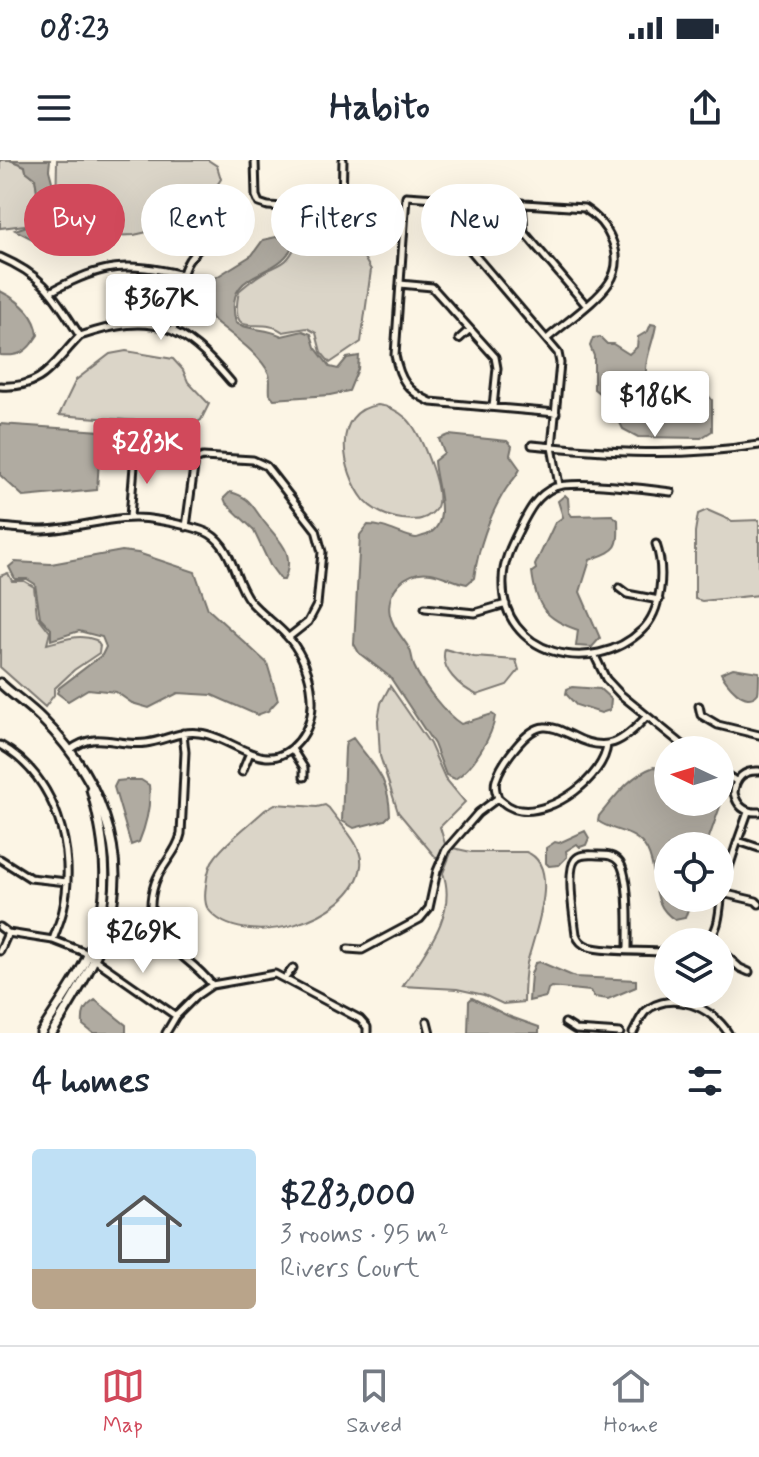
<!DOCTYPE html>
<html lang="en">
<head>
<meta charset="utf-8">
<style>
  :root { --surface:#fff; --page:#f6f6f7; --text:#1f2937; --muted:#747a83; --line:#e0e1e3; --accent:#d1495b }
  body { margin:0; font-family:Mynerve,sans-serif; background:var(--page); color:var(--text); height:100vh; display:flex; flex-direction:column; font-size:30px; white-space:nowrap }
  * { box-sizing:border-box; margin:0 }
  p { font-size:26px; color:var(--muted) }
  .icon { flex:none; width:44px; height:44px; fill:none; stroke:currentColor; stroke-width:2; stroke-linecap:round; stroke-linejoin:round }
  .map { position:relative; height:873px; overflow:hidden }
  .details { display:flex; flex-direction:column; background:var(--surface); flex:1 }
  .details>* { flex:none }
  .banner { position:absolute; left:24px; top:24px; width:712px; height:72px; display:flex; gap:16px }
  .needle { width:52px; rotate:274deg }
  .controls { position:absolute; left:654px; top:576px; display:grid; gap:16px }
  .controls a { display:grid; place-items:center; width:80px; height:80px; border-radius:50%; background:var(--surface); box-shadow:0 8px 32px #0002; font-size:40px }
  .price { position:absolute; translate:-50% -68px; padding:0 18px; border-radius:8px; background:#fff; color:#222; font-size:26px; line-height:52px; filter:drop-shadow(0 2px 4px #0008) }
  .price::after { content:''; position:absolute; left:50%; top:48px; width:24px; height:18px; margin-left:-12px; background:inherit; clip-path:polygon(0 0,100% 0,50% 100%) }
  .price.active { background:var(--accent); color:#fff }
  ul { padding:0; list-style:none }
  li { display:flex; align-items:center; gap:24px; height:200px; padding:0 32px }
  li span { display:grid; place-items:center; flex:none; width:224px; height:160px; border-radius:8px; color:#555 }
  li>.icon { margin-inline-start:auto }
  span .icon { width:96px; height:96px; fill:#fffc; stroke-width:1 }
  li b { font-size:34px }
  h2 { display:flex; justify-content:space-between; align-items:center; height:96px; padding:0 32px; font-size:34px }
  .chip { padding:0 28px; border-radius:36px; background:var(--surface); box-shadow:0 8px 32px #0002; font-size:28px; line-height:72px }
  .chip.active { background:var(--accent); color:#fff }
  .status { display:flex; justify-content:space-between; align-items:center; height:56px; padding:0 40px; background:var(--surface); direction:ltr }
  .status svg { height:22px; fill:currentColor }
  header { display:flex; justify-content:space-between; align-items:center; height:104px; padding:0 32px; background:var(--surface); font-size:36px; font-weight:700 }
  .tabs { display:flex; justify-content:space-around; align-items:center; height:112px; border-top:2px solid var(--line); background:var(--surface); font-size:22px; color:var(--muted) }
  .tabs a { display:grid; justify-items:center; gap:4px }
  .tabs .active { color:var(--accent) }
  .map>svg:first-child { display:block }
  .green { fill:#dbd5c8; stroke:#7c7872; stroke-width:2 }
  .water { fill:#b0aba1; stroke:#75726c; stroke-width:2 }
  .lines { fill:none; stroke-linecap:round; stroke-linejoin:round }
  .street-casing { stroke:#1c1c1c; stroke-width:11 }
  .secondary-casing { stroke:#1c1c1c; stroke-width:13 }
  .street { stroke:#fcf5e5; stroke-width:5 }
  .secondary { stroke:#fcf5e5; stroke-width:7 }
</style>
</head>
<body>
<div class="status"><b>08:23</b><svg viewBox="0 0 49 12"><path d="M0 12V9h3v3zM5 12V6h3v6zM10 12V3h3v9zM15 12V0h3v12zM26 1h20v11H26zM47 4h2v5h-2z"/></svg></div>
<header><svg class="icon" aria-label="menu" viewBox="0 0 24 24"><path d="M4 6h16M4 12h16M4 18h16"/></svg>Habito<svg class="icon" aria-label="share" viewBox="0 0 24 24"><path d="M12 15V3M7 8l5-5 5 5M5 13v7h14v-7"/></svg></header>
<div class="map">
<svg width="759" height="873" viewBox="0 0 759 873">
  <rect width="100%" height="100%" fill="#fcf5e5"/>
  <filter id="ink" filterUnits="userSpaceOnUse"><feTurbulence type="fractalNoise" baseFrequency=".0125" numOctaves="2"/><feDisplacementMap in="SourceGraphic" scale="16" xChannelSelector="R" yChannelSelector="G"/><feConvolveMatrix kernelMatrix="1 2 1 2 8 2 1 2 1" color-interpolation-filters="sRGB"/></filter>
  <g filter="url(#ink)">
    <path class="green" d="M0,0H10L25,6L26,11L35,18L39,44L33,64L0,68Z
      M57,0H208L217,6L221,19L214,30L201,36L188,50L156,70L134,75L82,77L64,64L56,51Z
      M309,78L355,82L371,110L361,182L330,203L321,192L316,173L307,168L283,172C260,154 228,185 239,131C247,124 256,116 266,111C285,103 289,101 298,81Z
      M126,191L173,199L183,210L188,222L209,244L201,260L192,265L59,255L76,220L110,194Z
      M378,245C388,246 398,251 406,258C420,270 441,325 438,343C437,351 428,357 421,359C415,361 408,359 402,359C388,357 374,351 364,340C342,312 330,251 378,245Z
      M707,350L732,361L759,360V435L702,441L695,439V372L698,354Z
      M8,413L12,421H24L34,427L37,455L50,472L47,484C64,480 78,473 96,480L100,486L99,493L74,510L54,529V535L45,547L0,507V416Z
      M445,489L474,497L516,500L519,510L507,525L477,535C460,527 439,509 445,489Z
      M390,526L430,584L445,618L465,642L440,667L445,684L437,699L398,652L380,596L378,560L381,543Z
      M275,644L317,647L325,645L329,648C340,664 364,686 361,706C354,761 241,793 208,749C204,743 205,732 206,725C207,715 209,704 216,696C229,679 249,665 265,650Z
      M453,688L471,692H526C563,705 533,778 527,803C524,816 524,829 524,842L503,844L484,835L457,829L403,826C424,793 458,754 443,713Z"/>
    <path class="water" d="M10,0H50L49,10L53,25L50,53L75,81V84L57,92L15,70L33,64L39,44L35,18L26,11L25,6Z
      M276,77L294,80C285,122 221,104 236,163C251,171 267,168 282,176L303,171L311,174L315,187L330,207L338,209L347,198L359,196L358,209L349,231L330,235L274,239L270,234C269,227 271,220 269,214C262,195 227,172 211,158L209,151L215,118L252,95L263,80Z
      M0,131C18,140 36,154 38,175C27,192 20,197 0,195Z
      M651,164L656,165C653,187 637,211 653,230L707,234L712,240V271L701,278L638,277L623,269L610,242L594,229V196L590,186L593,178L600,177L607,184H613L629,194L637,187L638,177L648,171Z
      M0,264L101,271L97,330L24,337L0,315Z
      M449,275L507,281L512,286L510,295L520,309C517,316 511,322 506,329C489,355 478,389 474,418L467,424C455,422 443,415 431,413C406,409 385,431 390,455C393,469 402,476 409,488C412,493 412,500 414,506C422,524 445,554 461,564L492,554L495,556C493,576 472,609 455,619L446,615L434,584L390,517L359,493L354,484L360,375L368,365C384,365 395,372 411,377C418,379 416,378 423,376C455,367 435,325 434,301L444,293L439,279Z
      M230,332C249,337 251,344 262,359C277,380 297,390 284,420H281L270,405L253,369L226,343L224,338Z
      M565,335L568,338L569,352L572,356L612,355L618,360C619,390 618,389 590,400L580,432L600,478L592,487L576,486L578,470C545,459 536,446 532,412L536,409L535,405L555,363L563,357L558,341Z
      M122,391L138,393L195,412L208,449L267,503L278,540L268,551L257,555L212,535L178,533L149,548L132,543L116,532L88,529L68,541L57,533L59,528L102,495L106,487L102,477L79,471L51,480V469L40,457L35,424L27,419H15L9,407L15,402L51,404Z
      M733,508L759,512C759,518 759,529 758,533C746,549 725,522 721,513Z
      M572,527L600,529L611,539L610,550L601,553L576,545L566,534L567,529Z
      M353,578C374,607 389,617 390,655L385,660L354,668L342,661L345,588L346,582Z
      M654,607L668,611V642H720V630L722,641L706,686H668V738H692L685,758L675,760C648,743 660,715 647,690C635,669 614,673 598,661L599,656C615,637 629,616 654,607Z
      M127,620H141L149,625C151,643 146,665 139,682L131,685L114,627L117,621Z
      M585,671L589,678L586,685L580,687L577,684L566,691L567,697L559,705L549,706L546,703V688L555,682L559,683Z
      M540,802L575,817L636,820V827L608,839L594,837L590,831L551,827L548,829L546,837L529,841L531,814L535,803Z
      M472,838L508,856L539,867V873H468L469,841Z
      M95,840L126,865V873H93L83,865C82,853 84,847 95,840Z"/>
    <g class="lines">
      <g class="street-casing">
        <path id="street" d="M255,0L256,36L259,43L268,46L334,50L341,46L342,41L343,0
          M463,40L460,67L461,79L558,193L560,203L552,287L559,325
          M522,43L524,72L586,145
          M0,97C46,117 54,136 80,176C53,203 44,229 0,226
          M400,124L432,127L495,197L497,208L493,247
          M52,131C105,103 125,102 183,115
          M173,170C181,148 176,120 189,100C194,93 201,87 207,81
          M80,176C154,151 182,164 231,222
          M548,178C566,162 596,142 609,123C627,96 608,63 584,48L406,36L395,195C400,220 407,231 431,242L556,253
          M459,179L469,170
          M532,285C608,293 683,297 759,285
          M130,357L135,293
          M0,367C14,368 29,370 43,370C82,369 118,352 157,360C170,362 200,368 210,374C234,389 234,422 250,441C261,454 275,463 286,475C311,501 323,552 299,581C267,620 233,576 199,573C181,570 164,581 146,583C115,587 98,569 70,590
          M186,367L195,300L203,297L253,300L266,306L316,370L322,392L317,445L308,462L289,477
          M656,384C665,410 662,451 642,470C593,518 500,495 503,420C503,401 512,384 520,368C529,350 537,335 555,327C573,320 649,329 671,332
          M619,428L627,434L659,440
          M425,448L475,453L506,444
          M594,494L606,519L620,534L689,590
          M699,546L701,555L718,565L759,575
          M183,573L185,592L181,674C177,693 161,705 155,723C136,781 187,790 212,825
          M0,585C56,616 77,691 63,750C61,760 56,770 53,780
          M607,585C604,617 553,655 520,650C511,649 505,644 498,638C496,632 494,626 496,620C501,604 526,568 544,567C554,566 564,572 573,576C607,594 623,582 647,556
          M292,589L304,608V617
          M720,611L736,621
          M759,611C744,610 735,618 734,633C737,646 745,653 759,652
          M242,612L249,595
          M738,681L759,688
          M0,699L30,718L67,722
          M722,733L756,741L759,744
          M0,767L8,773L53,780L84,792L176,856
          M706,782C722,768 718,748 723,730C729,703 739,678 748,652
          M348,789L362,790L420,759L429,748L437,711L446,690L478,653L498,638
          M628,790C628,771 630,718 620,703C614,695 607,695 598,695C590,695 580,693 575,700C566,711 574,758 576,774C578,780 582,785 589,787C604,792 650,791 668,792
          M720,790L740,808L749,812
          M0,791L8,773
          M285,818L293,808
          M427,861L430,873
          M565,863L576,870L620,873
          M166,873L176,856L196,836L212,825L275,814L360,859L367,867V873
          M633,873C637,866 640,857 646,851C672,829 713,848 728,873"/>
      </g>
      <g class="secondary-casing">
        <path id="secondary" d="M0,523C14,536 29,546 42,559C98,614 132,693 106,770C94,807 72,840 52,873
          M41,873C57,847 77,821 89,793C113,740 106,683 91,629"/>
      </g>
      <use href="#street" class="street"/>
      <use href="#secondary" class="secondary"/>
    </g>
  </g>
</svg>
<div class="controls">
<a><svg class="needle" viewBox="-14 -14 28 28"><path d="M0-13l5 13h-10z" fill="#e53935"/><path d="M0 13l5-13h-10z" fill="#747a83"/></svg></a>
<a><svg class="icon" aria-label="locate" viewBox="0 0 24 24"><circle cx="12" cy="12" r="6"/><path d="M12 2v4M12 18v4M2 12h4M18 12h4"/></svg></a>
<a><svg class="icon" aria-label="layers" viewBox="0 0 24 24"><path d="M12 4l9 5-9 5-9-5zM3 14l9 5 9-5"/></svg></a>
</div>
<b class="price" style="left:161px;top:182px">$367K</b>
<b class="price" style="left:655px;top:279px">$186K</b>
<b class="price active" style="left:147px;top:326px">$283K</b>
<b class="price" style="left:143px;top:815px">$269K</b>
<div class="banner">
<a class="chip active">Buy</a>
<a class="chip">Rent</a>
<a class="chip">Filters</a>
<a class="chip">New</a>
</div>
</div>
<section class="details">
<h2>4 homes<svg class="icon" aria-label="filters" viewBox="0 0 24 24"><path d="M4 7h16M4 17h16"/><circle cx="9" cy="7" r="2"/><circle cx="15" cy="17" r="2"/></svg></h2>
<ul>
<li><span style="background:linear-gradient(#bfe0f5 75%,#b9a48a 0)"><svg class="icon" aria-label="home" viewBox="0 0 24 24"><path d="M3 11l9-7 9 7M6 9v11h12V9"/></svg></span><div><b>$283,000</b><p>3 rooms · 95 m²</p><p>Rivers Court</p></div></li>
</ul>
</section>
<nav class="tabs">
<a class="active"><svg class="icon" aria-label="map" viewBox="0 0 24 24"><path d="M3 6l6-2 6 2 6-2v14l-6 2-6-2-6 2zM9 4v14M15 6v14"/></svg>Map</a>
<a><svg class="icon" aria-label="saved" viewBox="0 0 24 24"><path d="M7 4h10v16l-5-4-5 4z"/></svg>Saved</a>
<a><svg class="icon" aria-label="home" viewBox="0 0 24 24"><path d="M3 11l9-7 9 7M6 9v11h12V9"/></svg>Home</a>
</nav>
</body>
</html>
